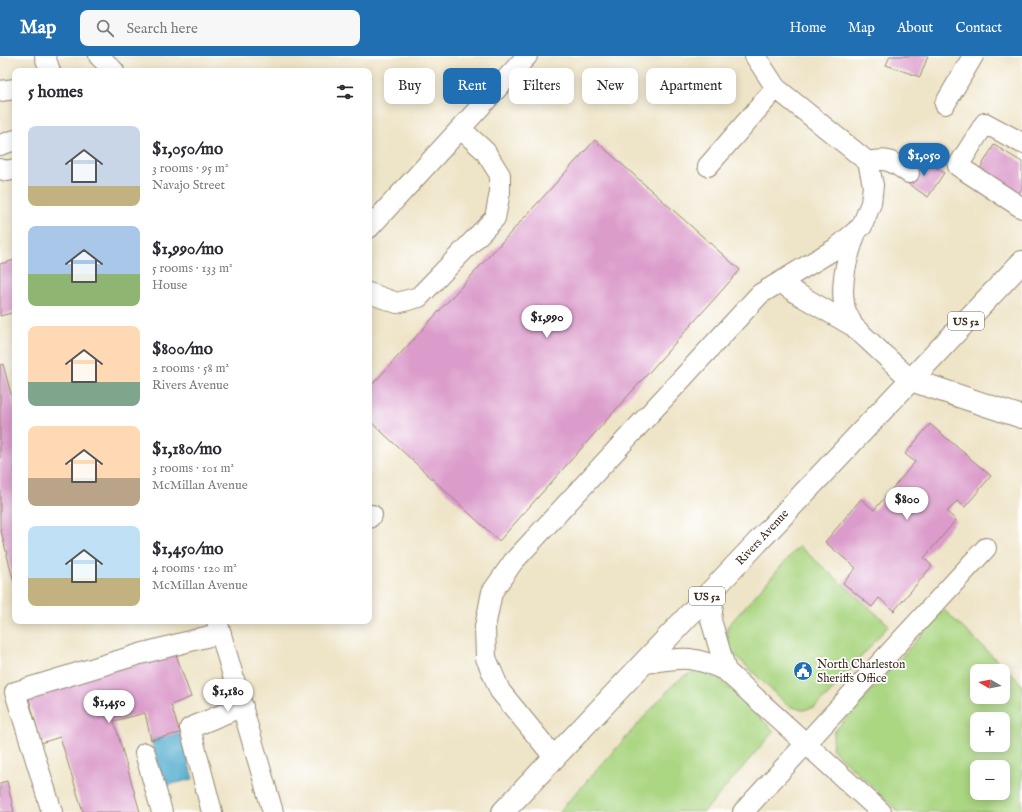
<!DOCTYPE html>
<html lang="en">
<head>
<meta charset="utf-8">
<style>
  :root { --surface:#fff; --page:#f7f7f7; --text:#2b2b33; --muted:#7c7c81; --accent:#1f6fb2 }
  body { margin:0; font-family:"IM FELL English",serif; background:var(--page); color:var(--text); height:100vh; display:flex; flex-direction:column; font-size:15px; white-space:nowrap }
  * { box-sizing:border-box; margin:0 }
  p { font-size:13px; color:var(--muted) }
  .icon { flex:none; width:22px; height:22px; fill:none; stroke:currentColor; stroke-width:2; stroke-linecap:round; stroke-linejoin:round }
  .map { position:relative; flex:1; overflow:hidden }
  .sheet { position:absolute; left:12px; top:12px; width:360px; height:556px; display:flex; flex-direction:column; background:var(--surface); border-radius:8px; box-shadow:0 2px 10px #0003 }
  .sheet>* { flex:none }
  .top-card { position:absolute; left:384px; top:12px; width:380px; height:36px; display:flex; gap:8px }
  .needle { width:26px; rotate:280deg }
  .buttons { position:absolute; left:970px; top:608px; display:grid; gap:8px }
  .buttons a { display:grid; place-items:center; width:40px; height:40px; border-radius:8px; background:var(--surface); box-shadow:0 2px 10px #0003; font-size:20px }
  .price { position:absolute; translate:-50% -34px; padding:0 9px; border-radius:14px; background:#fff; color:#222; font-size:13px; line-height:26px; filter:drop-shadow(0 1px 2px #0008) }
  .price::after { content:''; position:absolute; left:50%; top:24px; width:12px; height:9px; margin-left:-6px; background:inherit; clip-path:polygon(0 0,100% 0,50% 100%) }
  .price.on { background:var(--accent); color:#fff }
  ul { padding:0; list-style:none }
  li { display:flex; align-items:center; gap:12px; height:100px; padding:0 16px }
  li span { display:grid; place-items:center; flex:none; width:112px; height:80px; border-radius:8px; color:#555 }
  li>.icon { margin-inline-start:auto }
  span .icon { width:48px; height:48px; fill:#fffc; stroke-width:1 }
  li b { font-size:17px }
  h2 { display:flex; justify-content:space-between; align-items:center; height:48px; padding:0 16px; font-size:17px }
  .chip { padding:0 14px; border-radius:8px; background:var(--surface); box-shadow:0 2px 10px #0003; font-size:14px; line-height:36px }
  .chip.on { background:var(--accent); color:#fff }
  header { display:flex; align-items:center; gap:24px; box-sizing:border-box; height:56px; padding:0 20px; background:var(--accent); color:#fff }
  header strong { font-size:19px }
  nav { display:flex; gap:22px; margin-inline-start:auto; font-size:14px }
  .search { width:280px; height:36px; background:var(--page); display:flex; align-items:center; gap:10px; box-sizing:border-box; padding:0 14px; border-radius:8px; color:var(--muted); font-size:15px }
  .map>svg:first-child { display:block }
  .green { fill:#abd682; stroke:#738050; fill-rule:evenodd }
  .water { fill:#4fabcd; stroke:#456a76 }
  .building { fill:#db9bcb }
  .lines { fill:none; stroke-linecap:round; stroke-linejoin:round }
  .minor-casing { stroke:#948772; stroke-width:22 }
  .major-casing { stroke:#948772; stroke-width:24 }
  .minor { stroke:#fff; stroke-width:20 }
  .major { stroke:#fff; stroke-width:22 }
  .labels { text-anchor:middle; stroke-width:3.5; stroke-linejoin:round; paint-order:stroke }
  .shield { fill:#fff; stroke:#766a62; stroke-width:1 }
  .shield-label { font-size:11px; font-weight:bold; fill:#3b2a1e }
  .street-label { font-size:12px; fill:#3b2a1e; stroke:#fff }
  .poi-label { font-size:12px; fill:#3b2a1e; stroke:#fff; text-anchor:start }
</style>
</head>
<body>
<header>
<strong>Map</strong>
<div class="search"><svg class="icon" aria-label="search" viewBox="0 0 24 24"><circle cx="10" cy="10" r="6"/><path d="M15 15l6 6"/></svg>Search here</div>
<nav><a>Home</a><a>Map</a><a>About</a><a>Contact</a></nav>
</header>
<div class="map">
<svg width="1022" height="756" viewBox="0 0 1022 756">
  <rect width="100%" height="100%" fill="#fff"/>
  <filter id="ink" filterUnits="userSpaceOnUse"><feTurbulence type="fractalNoise" baseFrequency=".025" numOctaves="2"/><feDisplacementMap in="SourceGraphic" scale="8" xChannelSelector="R" yChannelSelector="G"/><feConvolveMatrix kernelMatrix="1 2 1 2 8 2 1 2 1" color-interpolation-filters="sRGB"/></filter>
  <filter id="wash" filterUnits="userSpaceOnUse"><feTurbulence type="fractalNoise" baseFrequency=".012" numOctaves="4" result="noise"/><feDisplacementMap in="SourceGraphic" scale="16" xChannelSelector="R" yChannelSelector="G"/><feGaussianBlur stdDeviation="0.9" result="paint"/><feColorMatrix in="noise" values="0 0 0 0 0 0 0 0 0 0 0 0 0 0 0 0 0 1.4 0 .05"/><feComposite in="paint" operator="in"/></filter>
  <g filter="url(#wash)">
    <rect width="100%" height="100%" fill="#eee4c7"/>
    <path class="green" d="M799,490L889,569L829,638L815,651L803,654L788,650L730,594L727,583V571Z
      M944,554L1022,628V756H899L832,693L834,676ZM977,615H1003V641H977ZM977,663H1003V689H977ZM977,711H1003V737H977Z
      M705,604L722,625L774,675L704,756H559L673,629L684,620L700,614Z"/>
    <path class="water" d="M180,677L193,723L164,730L151,684Z"/>
    <g id="blocks">
      <path class="building" d="M890,0H928L920,21L886,9Z
        M595,84L740,214L499,485L369,364V332Z
        M994,89L1022,106V132L1017,141L978,116Z
        M921,101L944,117L928,141L904,125Z
        M15,204V256L0,260V208Z
        M3,308L15,353L14,527L0,471V309Z
        M930,368L991,420L965,451L957,445L947,456L956,464L924,502L932,510L894,555L879,542L872,551L843,527L856,512L825,486L861,443L874,454L915,406L905,398Z
        M174,593L191,641L171,649L180,677L151,684L145,657L114,665L140,756H83L60,681L41,687L28,639Z
        M7,725L14,756H0V727Z"/>
    </g>
  </g>
  <g filter="url(#ink)">
    <use href="#blocks" fill-opacity="0" stroke="#948772" stroke-width="1"/>
    <g class="lines">
      <g class="minor-casing">
        <path id="minor" d="M45,0L50,15
          M99,0L114,15
          M0,35L15,33
          M945,48L973,0
          M1022,87L985,67L958,110L1022,152
          M0,89L15,84
          M868,106C888,101 893,106 909,117
          M708,110L776,32
          M0,113L7,115L15,113
          M369,172L527,0
          M780,226L796,237L853,270L911,324
          M369,237L397,247L419,241L495,162L500,136V119L485,95L461,73
          M853,270C851,264 847,259 845,253C839,227 848,198 857,174
          M369,462L372,459
          M217,565L273,756
          M644,607C681,602 691,598 726,615L711,564L715,531
          M726,615L881,756
          M145,697L162,756
          M554,701L500,635L486,602L485,571L492,536L513,506L760,238L835,193L862,170L871,147L873,129L868,106L776,32L755,0
          M52,756L15,636L140,598L221,577
          M212,756L190,672L243,650
          M743,756L986,492"/>
      </g>
      <g class="major-casing">
        <path id="major" d="M911,324L1022,361
          M503,756L1022,206"/>
      </g>
      <use href="#minor" class="minor"/>
      <use href="#major" class="major"/>
    </g>
  </g>
  <defs>
    <g id="civic-disc" transform="scale(1)"><circle r="9.5" fill="#1f6fb2" stroke="#fff"/><path d="M-.6-6.5H3V-4.5H.6V-3L4-1V1h2V6H-6V1h2V-1L-.6-3ZM-1.2 2.5V6h2.4V2.5Z" fill="#fff"/></g>
  </defs>
  <g fill-rule="evenodd">
    <use href="#civic-disc" x="803" y="615"/>
  </g>
  <g class="labels">
    <g class="shield">
      <rect x="948" y="256" width="36" height="18" rx="3"/>
      <rect x="689" y="531" width="36" height="18" rx="3"/>
    </g>
    <g class="shield-label">
      <text x="966" y="269">US 52</text>
      <text x="707" y="544">US 52</text>
    </g>
    <g class="street-label">
      <text transform="translate(762 481) rotate(-47)" y="4">Rivers Avenue</text>
    </g>
    <g class="poi-label">
      <text x="817" y="612">North Charleston<tspan x="817" dy="14">Sheriffs Office</tspan></text>
    </g>
  </g>
</svg>
<div class="buttons">
<a><svg class="needle" viewBox="-14 -14 28 28"><path d="M0-13l5 13h-10z" fill="#e53935"/><path d="M0 13l5-13h-10z" fill="#7c7c81"/></svg></a>
<a>+</a>
<a>−</a>
</div>
<b class="price on" style="left:924px;top:121px">$1,050</b>
<b class="price" style="left:547px;top:283px">$1,990</b>
<b class="price" style="left:907px;top:465px">$800</b>
<b class="price" style="left:228px;top:657px">$1,180</b>
<b class="price" style="left:109px;top:668px">$1,450</b>
<div class="top-card">
<a class="chip">Buy</a>
<a class="chip on">Rent</a>
<a class="chip">Filters</a>
<a class="chip">New</a>
<a class="chip">Apartment</a>
</div>
<section class="sheet">
<h2>5 homes<svg class="icon" aria-label="filters" viewBox="0 0 24 24"><path d="M4 7h16M4 17h16"/><circle cx="9" cy="7" r="2"/><circle cx="15" cy="17" r="2"/></svg></h2>
<ul>
<li><span style="background:linear-gradient(#c9d6e8 75%,#c2b280 0)"><svg class="icon" aria-label="home" viewBox="0 0 24 24"><path d="M3 11l9-7 9 7M6 9v11h12V9"/></svg></span><div><b>$1,050/mo</b><p>3 rooms · 95 m²</p><p>Navajo Street</p></div></li>
<li><span style="background:linear-gradient(#a9c7e8 60%,#8fb573 0)"><svg class="icon" aria-label="home" viewBox="0 0 24 24"><path d="M3 11l9-7 9 7M6 9v11h12V9"/></svg></span><div><b>$1,990/mo</b><p>5 rooms · 133 m²</p><p>House</p></div></li>
<li><span style="background:linear-gradient(#ffd9b3 70%,#7fa58c 0)"><svg class="icon" aria-label="home" viewBox="0 0 24 24"><path d="M3 11l9-7 9 7M6 9v11h12V9"/></svg></span><div><b>$800/mo</b><p>2 rooms · 58 m²</p><p>Rivers Avenue</p></div></li>
<li><span style="background:linear-gradient(#ffd9b3 65%,#b9a48a 0)"><svg class="icon" aria-label="home" viewBox="0 0 24 24"><path d="M3 11l9-7 9 7M6 9v11h12V9"/></svg></span><div><b>$1,180/mo</b><p>3 rooms · 101 m²</p><p>McMillan Avenue</p></div></li>
<li><span style="background:linear-gradient(#bfe0f5 65%,#c2b280 0)"><svg class="icon" aria-label="home" viewBox="0 0 24 24"><path d="M3 11l9-7 9 7M6 9v11h12V9"/></svg></span><div><b>$1,450/mo</b><p>4 rooms · 120 m²</p><p>McMillan Avenue</p></div></li>
</ul>
</section>
</div>
</body>
</html>
